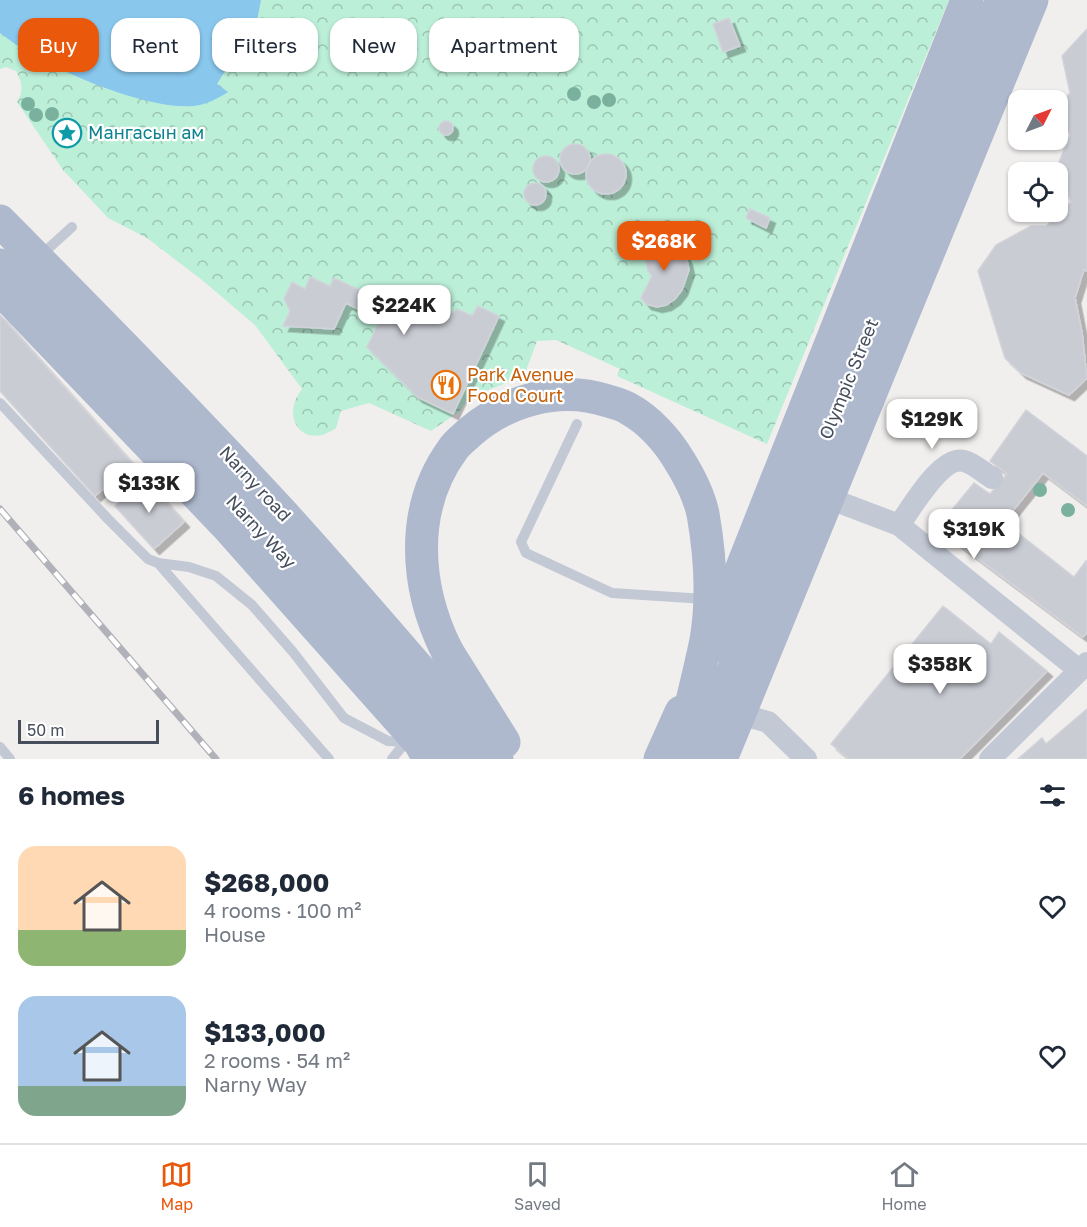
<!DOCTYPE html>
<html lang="en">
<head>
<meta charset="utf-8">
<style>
  :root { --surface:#fff; --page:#f2f2f3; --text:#1f2937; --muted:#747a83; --line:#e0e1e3; --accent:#ea580c }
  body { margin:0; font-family:"Golos Text",sans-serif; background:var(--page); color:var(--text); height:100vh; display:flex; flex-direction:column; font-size:22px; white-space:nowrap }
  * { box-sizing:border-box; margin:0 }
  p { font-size:20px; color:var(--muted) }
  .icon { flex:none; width:33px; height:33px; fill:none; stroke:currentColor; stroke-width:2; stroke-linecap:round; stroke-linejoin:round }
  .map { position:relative; height:759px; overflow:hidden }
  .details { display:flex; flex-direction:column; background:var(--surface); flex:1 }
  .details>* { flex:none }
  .top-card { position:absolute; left:18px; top:18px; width:600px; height:54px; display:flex; gap:12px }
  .needle { width:39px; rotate:48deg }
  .controls { position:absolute; left:1008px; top:90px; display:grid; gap:12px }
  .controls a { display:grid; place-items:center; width:60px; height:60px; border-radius:12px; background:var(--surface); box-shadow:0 2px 4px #0004; font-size:30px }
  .scale { position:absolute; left:18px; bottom:15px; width:141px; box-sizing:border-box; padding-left:6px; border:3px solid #464e5c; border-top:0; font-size:16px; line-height:21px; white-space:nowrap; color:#464e5c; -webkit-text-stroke:4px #fff; paint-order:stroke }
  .price { position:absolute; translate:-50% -51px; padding:0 14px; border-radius:12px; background:#fff; color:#222; font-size:20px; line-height:39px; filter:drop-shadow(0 2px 3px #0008) }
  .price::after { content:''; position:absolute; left:50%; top:36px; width:18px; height:14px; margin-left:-9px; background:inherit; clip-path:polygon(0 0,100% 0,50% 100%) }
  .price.active { background:var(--accent); color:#fff }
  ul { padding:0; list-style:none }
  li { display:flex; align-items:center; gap:18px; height:150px; padding:0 18px }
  li span { display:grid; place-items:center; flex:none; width:168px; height:120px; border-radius:18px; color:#555 }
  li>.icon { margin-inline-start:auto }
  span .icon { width:72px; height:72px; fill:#fffc; stroke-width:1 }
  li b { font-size:26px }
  h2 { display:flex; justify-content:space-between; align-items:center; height:72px; padding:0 18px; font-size:26px }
  .chip { padding:0 21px; border-radius:18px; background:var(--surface); box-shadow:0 2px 4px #0004; font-size:21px; line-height:54px }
  .chip.active { background:var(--accent); color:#fff }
  .dock { display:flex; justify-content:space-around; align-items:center; height:84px; border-top:2px solid var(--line); background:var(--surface); font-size:16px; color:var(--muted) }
  .dock a { display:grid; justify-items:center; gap:3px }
  .dock .active { color:var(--accent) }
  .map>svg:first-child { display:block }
  .park { fill:url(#park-crowns) }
  .water { fill:#89c7ed }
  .building { fill:#caccd4; stroke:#d2d3da; stroke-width:1.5; filter:url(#shadow) }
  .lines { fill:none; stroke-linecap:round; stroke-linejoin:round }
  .service { stroke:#c2c8d4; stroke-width:10 }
  .minor { stroke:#c2c8d4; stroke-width:22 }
  .primary { stroke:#aeb9ce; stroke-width:33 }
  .rail-casing { stroke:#b1b2b9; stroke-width:7 }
  .rail { stroke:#fff; stroke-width:4.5; stroke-dasharray:14; stroke-linecap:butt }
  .primary-bridge { stroke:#aeb9ce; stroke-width:33 }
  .tree { fill:#79b19e }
  .labels { text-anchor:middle; stroke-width:4.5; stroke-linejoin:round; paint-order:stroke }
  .culture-label { font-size:18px; fill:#0d838f; stroke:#fff; text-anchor:start }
  .food-label { font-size:18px; fill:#c56008; stroke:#fff; text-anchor:start }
  .street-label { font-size:18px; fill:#464e5c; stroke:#fff }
</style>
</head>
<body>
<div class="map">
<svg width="1087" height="759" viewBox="0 0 1087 759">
  <defs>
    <pattern id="park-crowns" width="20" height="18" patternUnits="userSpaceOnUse" patternTransform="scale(1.5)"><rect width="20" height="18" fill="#bcefd8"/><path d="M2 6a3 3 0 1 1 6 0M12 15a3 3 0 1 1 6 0" fill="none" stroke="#9bc4b2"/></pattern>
    <filter id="shadow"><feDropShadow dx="5.5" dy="5.5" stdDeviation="0" flood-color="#0004"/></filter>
  </defs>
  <rect width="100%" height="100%" fill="#f1efee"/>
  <path class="park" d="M0,0H949L767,444L617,376L620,369L556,340L537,341L524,376L468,398L460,411L431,431L369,403L341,411L336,428C304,451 279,418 302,389L255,325L202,280L147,238L108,218L63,170L17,102C24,92 22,82 16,71L6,67L0,69Z"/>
  <path class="water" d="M0,0H261L251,51L241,45L217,84L228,92C219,98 205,105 194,106C149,110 70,76 31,54C20,48 10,40 0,33Z"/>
  <path class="building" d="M729,18L740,46L723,52L713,24Z
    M1087,29V271L1084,269L1075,298L1082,333L1087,378L1069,395L1021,373L1005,358L978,271L996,245L1031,226H1046L1071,202L1057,167L1070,135L1058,105L1070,93L1062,56Z
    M439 128a7 7 0 1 1 14 0a7 7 0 1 1-14 0Z
    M560 159a15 15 0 1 1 30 0a15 15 0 1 1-30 0Z
    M586 174a20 20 0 1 1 40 0a20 20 0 1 1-40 0Z
    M533 169a13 13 0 1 1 26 0a13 13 0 1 1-26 0Z
    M524 194a11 11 0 1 1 22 0a11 11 0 1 1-22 0Z
    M750,209L770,218L766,228L746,218Z
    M654,240H664L682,250L687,260L689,270L682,290L675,299L666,305L657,307L646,304L641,298L652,276L648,271L645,258L639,248L646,242Z
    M310,277L330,286L334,278L393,306L402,288L454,313L457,309L472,316L478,306L499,316L453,414L417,397L367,347L380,320L346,303L334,329L283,326L290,311L284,299L292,282L305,289Z
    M0,315L132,463L95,496L0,391Z
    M1026,410L1087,456V506L1043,473L1004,522L1074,577L1086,561L1087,562V633L1083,637L937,528L974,483L990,494L1007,474L990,461Z
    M145,478L184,522L154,549L115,506Z
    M943,606L991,644L999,632L1047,671L960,759H849L831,744Z
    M1087,709V759H1018L1042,738L1046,744Z"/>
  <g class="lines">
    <path class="service" d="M39,257L72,227
      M0,403L108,519L148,559L158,563L189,567L216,576L252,605L293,652L344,718L388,741L406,742
      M577,424L521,542L526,553L612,593L705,599
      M158,563L329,759
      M0,747L10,759
      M392,759L409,738"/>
    <path class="minor" d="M828,498L899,525L1079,670
      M899,525C911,509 941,455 964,461C973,463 984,473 992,478
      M739,714L768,722L806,759
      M990,759L1087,663"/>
    <path class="primary" d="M943,143L1002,0
      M0,221C95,317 190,413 281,512C355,593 425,677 497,759
      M0,265C41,305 83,345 123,386C241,505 353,631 461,759
      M710,648L967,0
      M447,651L504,742
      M660,759L681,712
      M721,759C823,506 929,253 1032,0"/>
    <g class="rail-casing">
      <path id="rail" d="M0,509L216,759"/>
    </g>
    <use href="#rail" class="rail"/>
    <path class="primary-bridge" d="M0,289L227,526L420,743L429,759
      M447,651C415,587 409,509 453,449C457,443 464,438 469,433C507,400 559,385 608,401C615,403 623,405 629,409C649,420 667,440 679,460C689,476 699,495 703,514C710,554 713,599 706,640C698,680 687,719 678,759
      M698,759L943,143"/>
  </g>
  <g class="tree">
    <circle cx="295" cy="26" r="7"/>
    <circle cx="298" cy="59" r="7"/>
    <circle cx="574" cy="94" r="7"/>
    <circle cx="609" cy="100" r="7"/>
    <circle cx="594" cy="102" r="7"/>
    <circle cx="28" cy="104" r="7"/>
    <circle cx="52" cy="114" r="7"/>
    <circle cx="36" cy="115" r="7"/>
    <circle cx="1040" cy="490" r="7"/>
    <circle cx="1068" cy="510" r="7"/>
  </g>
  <defs>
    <g id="sight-ring" transform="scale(1.5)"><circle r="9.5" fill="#fff" stroke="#0f9aa8" stroke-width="1.5"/><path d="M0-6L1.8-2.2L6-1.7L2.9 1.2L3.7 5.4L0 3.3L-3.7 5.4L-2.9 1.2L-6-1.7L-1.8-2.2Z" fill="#0f9aa8"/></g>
    <g id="restaurant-ring" transform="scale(1.5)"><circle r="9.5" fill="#fff" stroke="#e8710a" stroke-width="1.5"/><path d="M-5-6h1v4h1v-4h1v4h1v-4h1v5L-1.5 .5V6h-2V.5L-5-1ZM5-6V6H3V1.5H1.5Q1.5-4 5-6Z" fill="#e8710a"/></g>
  </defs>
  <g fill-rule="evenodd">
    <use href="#sight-ring" x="67" y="133"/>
    <use href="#restaurant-ring" x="446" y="385"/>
  </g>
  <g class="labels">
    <g class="culture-label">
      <text x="88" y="139">Мангасын ам</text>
    </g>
    <g class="food-label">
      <text x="467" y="381">Park Avenue<tspan x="467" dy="21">Food Court</tspan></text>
    </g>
    <g class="street-label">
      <text transform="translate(849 379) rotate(-68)" y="6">Olympic Street</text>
      <text transform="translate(255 484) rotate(47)" y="6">Narny road</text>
      <text transform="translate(261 532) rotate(47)" y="6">Narny Way</text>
    </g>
  </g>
</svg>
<div class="controls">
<a><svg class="needle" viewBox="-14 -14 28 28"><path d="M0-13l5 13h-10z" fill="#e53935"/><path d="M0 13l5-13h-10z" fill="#747a83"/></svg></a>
<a><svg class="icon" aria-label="locate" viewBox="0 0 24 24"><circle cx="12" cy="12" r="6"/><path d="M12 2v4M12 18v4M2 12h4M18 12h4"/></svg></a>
</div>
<div class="scale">50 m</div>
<b class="price active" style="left:664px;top:272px">$268K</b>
<b class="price" style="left:404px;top:336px">$224K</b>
<b class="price" style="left:932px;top:450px">$129K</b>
<b class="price" style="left:149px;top:514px">$133K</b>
<b class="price" style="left:974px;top:560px">$319K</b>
<b class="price" style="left:940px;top:695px">$358K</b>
<div class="top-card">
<a class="chip active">Buy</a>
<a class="chip">Rent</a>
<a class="chip">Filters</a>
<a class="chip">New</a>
<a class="chip">Apartment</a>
</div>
</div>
<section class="details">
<h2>6 homes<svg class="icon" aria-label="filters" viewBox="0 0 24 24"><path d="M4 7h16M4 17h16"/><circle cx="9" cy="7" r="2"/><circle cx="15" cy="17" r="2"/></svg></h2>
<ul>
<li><span style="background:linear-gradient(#ffd9b3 70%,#8fb573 0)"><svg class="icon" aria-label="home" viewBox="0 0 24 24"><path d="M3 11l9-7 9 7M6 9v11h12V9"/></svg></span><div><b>$268,000</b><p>4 rooms · 100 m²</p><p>House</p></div><svg class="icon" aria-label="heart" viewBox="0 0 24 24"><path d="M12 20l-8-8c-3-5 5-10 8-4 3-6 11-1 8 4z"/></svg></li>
<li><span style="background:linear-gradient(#a9c7e8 75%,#7fa58c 0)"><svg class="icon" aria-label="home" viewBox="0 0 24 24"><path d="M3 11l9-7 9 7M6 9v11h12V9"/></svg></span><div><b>$133,000</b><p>2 rooms · 54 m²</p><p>Narny Way</p></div><svg class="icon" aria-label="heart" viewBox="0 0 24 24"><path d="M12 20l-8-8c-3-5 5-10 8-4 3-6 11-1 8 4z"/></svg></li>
</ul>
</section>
<nav class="dock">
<a class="active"><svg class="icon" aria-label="map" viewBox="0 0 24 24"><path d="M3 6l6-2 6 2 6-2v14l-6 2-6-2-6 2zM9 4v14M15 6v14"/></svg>Map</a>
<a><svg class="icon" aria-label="saved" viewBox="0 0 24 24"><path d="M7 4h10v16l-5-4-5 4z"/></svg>Saved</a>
<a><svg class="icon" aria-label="home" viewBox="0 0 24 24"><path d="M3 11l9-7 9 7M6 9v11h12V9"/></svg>Home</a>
</nav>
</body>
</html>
